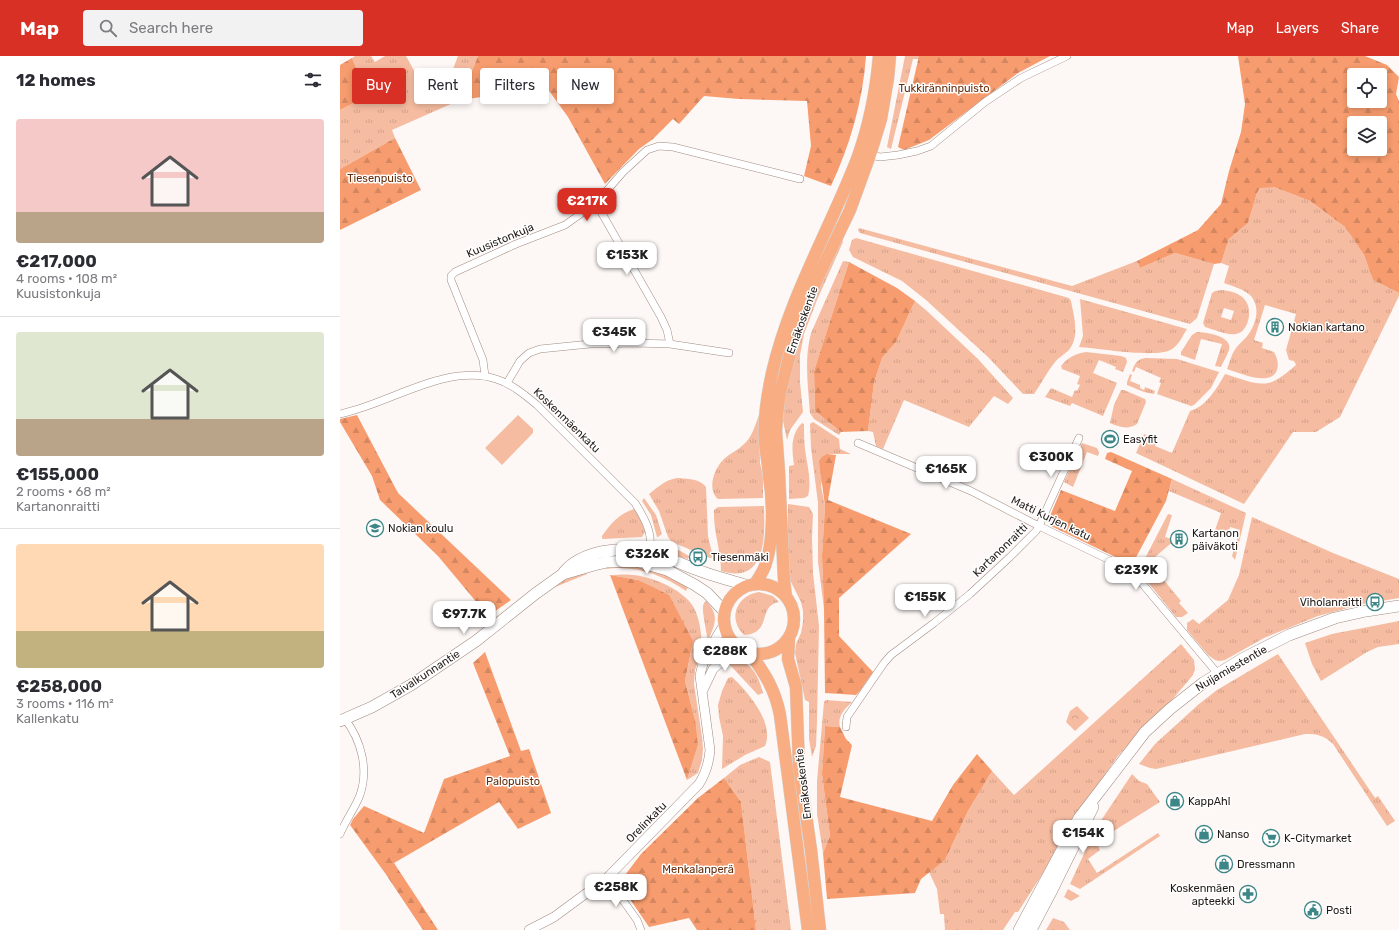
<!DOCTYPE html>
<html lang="en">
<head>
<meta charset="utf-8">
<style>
  :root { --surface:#fff; --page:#f2f2f3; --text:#2b2b33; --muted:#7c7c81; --line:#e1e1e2; --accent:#d93025 }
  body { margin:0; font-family:Rubik,sans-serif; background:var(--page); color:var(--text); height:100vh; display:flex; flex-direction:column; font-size:15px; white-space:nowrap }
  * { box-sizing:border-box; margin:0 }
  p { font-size:13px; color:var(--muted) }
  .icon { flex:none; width:22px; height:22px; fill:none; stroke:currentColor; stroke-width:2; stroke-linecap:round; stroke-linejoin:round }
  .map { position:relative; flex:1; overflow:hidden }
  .drawer { display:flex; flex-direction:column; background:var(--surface); width:340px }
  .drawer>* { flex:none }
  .banner { position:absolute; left:12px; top:12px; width:380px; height:36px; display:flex; gap:8px }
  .fabs { position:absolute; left:1007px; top:12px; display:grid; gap:8px }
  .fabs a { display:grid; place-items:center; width:40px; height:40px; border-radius:4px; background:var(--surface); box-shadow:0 2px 6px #0003; font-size:20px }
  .price { position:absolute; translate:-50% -34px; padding:0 9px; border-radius:8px; background:#fff; color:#222; font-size:13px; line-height:26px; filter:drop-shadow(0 1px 2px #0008) }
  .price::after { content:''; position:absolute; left:50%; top:24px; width:12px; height:9px; margin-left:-6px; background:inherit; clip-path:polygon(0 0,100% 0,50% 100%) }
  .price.active { background:var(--accent); color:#fff }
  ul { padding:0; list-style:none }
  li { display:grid; align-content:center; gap:8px; height:212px; padding:0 16px }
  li+li { border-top:1px solid var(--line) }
  li span { display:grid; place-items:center; height:124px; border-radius:4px; color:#555 }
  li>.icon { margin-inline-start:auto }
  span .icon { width:72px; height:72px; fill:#fffc; stroke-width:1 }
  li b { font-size:17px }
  h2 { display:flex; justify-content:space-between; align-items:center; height:48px; padding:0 16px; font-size:17px }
  .pill { padding:0 14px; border-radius:4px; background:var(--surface); box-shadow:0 2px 6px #0003; font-size:14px; line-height:36px }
  .pill.active { background:var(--accent); color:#fff }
  header { display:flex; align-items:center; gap:24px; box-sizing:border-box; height:56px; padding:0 20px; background:var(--accent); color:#fff }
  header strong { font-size:19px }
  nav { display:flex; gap:22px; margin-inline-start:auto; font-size:14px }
  .search { width:280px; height:36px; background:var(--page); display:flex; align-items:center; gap:10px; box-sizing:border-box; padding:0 14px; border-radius:4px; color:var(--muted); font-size:15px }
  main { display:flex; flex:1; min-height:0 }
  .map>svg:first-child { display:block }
  .grass { fill:url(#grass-tufts); fill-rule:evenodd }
  .forest { fill:url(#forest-firs); fill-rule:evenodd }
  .park { fill:url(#park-crowns) }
  .pitch { fill:#f5bca1 }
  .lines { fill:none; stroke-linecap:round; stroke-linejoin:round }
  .minor-casing { stroke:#a18b81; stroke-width:8 }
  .tertiary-casing { stroke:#a18b81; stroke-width:10 }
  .secondary-casing { stroke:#a18b81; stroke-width:12 }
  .primary-casing { stroke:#d7d6d5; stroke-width:13 }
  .minor { stroke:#fff; stroke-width:7 }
  .tertiary { stroke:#fff; stroke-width:9 }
  .secondary { stroke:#fff; stroke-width:11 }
  .primary { stroke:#f8ad82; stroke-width:12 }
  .labels { text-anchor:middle; stroke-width:3; stroke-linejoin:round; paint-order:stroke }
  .park-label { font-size:11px; fill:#672d0b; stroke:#fff }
  .street-label { font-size:11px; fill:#221a16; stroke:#fff }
  .poi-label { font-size:11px; fill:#221a16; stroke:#fff; text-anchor:start }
</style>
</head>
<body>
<header>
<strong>Map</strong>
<div class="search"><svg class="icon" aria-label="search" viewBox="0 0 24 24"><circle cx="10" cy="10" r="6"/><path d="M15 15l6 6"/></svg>Search here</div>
<nav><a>Map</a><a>Layers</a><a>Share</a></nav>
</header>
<main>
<section class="drawer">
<h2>12 homes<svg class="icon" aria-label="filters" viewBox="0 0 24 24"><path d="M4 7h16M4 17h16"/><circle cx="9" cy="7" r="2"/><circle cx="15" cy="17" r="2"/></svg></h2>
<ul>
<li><span style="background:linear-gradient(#f6c9c9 75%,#b9a48a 0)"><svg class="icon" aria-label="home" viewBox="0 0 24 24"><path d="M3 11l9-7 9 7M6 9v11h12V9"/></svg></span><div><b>€217,000</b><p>4 rooms · 108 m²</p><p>Kuusistonkuja</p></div></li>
<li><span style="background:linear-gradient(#dfe7d0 70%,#b9a48a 0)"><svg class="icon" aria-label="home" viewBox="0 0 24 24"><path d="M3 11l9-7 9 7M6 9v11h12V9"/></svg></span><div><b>€155,000</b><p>2 rooms · 68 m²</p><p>Kartanonraitti</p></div></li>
<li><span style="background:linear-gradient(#ffd9b3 70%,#c2b280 0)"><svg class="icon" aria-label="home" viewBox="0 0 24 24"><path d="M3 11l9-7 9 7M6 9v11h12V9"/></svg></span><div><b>€258,000</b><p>3 rooms · 116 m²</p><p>Kallenkatu</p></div></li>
</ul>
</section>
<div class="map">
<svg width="1059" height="874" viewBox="0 0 1059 874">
  <defs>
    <pattern id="grass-tufts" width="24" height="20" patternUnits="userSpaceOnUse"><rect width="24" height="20" fill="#f5bca1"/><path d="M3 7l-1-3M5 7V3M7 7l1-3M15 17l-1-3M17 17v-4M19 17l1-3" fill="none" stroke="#d2a18a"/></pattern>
    <pattern id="forest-firs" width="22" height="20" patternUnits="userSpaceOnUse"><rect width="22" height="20" fill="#f79c6e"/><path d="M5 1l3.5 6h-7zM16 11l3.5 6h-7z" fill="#d3865f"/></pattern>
    <pattern id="park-crowns" width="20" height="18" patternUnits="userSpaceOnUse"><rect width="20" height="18" fill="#f5bca1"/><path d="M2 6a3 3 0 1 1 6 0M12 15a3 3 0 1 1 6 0" fill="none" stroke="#d2a18a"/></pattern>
  </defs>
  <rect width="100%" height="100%" fill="#fdf8f6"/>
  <path class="grass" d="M15,0H31L35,6L45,0H66L86,36L110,21L118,0H138L120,44L52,74L55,82L0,113V54L28,40L12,2Z
    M565,0H579V3H573L551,93L547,91Z
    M921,131H934L970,145L1005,171L1024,199L1033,224L1059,237V240L1000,361L976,376H953L904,448L796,397L804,378L817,383L815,390L832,397L850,355C866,351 877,332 885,318C900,322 921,333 936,324C943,320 950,314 956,309L954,305L949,304L946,294L956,258L925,249L914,284L923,287L922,292L934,296C937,301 939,308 937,314C931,331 899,317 887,313C889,308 891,300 894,295C898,288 906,283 910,276C917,265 920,249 910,239C903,233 892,230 884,227L889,210L881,207L889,183L908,167L917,137Z
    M519,172L732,230L797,205L800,212L835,197L874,208L857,262L850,268L520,177L518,174Z
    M501,179L503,186L477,244L464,278L460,299V326L463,356L450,374L447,384L443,365L444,335L456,289Z
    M516,182L729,242L731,245C734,261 740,280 729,294C725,298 719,301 715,306C707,316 701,328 694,338H683L648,301L586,244L562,225L513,201L509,194L512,184Z
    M503,205L509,206L474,315L475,355L501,376L499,379L474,363L470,357C468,330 464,303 471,277Z
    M882,234C890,235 900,237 905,244C913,253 909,276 896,278C889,280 872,273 865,271L863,267L872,237L875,235ZM884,252L894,255L891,264L881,261Z
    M740,243L847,273C843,279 839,289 832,293C818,303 758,292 739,291L743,280Z
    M575,245L587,255L638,303L673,342L668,348L654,340L629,371L564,344L543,393L536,390L533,376L528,375L534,327L542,302L556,286Z
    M857,276C866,276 893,280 889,294C887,300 883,306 881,311L875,310L882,288L861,283L855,304L841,299V296L852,279Z
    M746,296L781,300L786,302L787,306L783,316L775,313L776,311L759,304L753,317L777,327L763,360L732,347L730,350L705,341L711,332L732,341L735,334L737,335L740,329L737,328L740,320L722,313L721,310C728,301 735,298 746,296Z
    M806,302L837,303L879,316L871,332L854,349L851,350L817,338L821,327L819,326L821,322L796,311L794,316L792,315C795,307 797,303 806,302Z
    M790,318L792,319L790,325L800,329V332L804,334L805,331L815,335L814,338L804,336L787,329V326Z
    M781,334H784L805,343L806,346L797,368C789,374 778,371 770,367L774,349Z
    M419,359L420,407L423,420V442L378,443C366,432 375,411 385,402C391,397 398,394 403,389C412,382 415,369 419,359Z
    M473,366L499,383L500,393L511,398H487L481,430L485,450L482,500L484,553L478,506V447L471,392L470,368Z
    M462,367L464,368C464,376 464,385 465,393C467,409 472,424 468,440L464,442L449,443V410L454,409C452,394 450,379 462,367Z
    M742,387L757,392L759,397L758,400L747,396L733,431L724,426Z
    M337,422C347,423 359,422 366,431L368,480L373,501L370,502L332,486L328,481L319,455L309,438C318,431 325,424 337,422Z
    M832,423L906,457L895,504L892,500L900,474L890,471L888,478L875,474L881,457L829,435Z
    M304,442L316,459L322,478L318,481H317L311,459L302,445Z
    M448,448L469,451L473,458L472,481L473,517L479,570L477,665L476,690L472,701L469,683V646L465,644L455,597L456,588L461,577L463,566V555L461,546L450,524L448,509Z
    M424,450C425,479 427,529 381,515C381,494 373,475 374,454L378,451Z
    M294,453C299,460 303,467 305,476L302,481L263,483L262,482V480C271,467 279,458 294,453Z
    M828,458L832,459L825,481L835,484L809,506L841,545L839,547L848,557L842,561H836L802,519L800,512Z
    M912,461L993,497L1059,523V542L1023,548L978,560L924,582L885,604L879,605L875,604L868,599L847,574V567L853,563L859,568L888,544L899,519Z
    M320,485L326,487L349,500L348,503C335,499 324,500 318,486Z
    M287,508L317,514L348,531L346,535C322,519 296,509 266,513V509Z
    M246,514L247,518L213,532C222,524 234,519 246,514Z
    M270,519C278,519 285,518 292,519C312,520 347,535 355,554C360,565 361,577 362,588L364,589L355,614L354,628L362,681L363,693L362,704L358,717L347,724L358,689L356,668L345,625L353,585L298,524Z
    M419,536L433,540L439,546C417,550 433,577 404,579C387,563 397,539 419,536Z
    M366,545C380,559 375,568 368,585C367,580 362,554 363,551C363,548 364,547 366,545Z
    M1059,565V588L1038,591L1027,596L981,625L972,608L965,587L992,578Z
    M841,588L854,604L855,613L853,619L832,644L800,676L778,700L736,760L703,817L678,856H675L663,874H605L604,858H600L597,833L589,816L605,804L628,755L652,715L674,739Z
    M938,598L1035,742L1038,740L1055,765L1047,770L993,688C984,679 977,678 965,678L816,713L810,712L799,708L815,688L859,648L877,634Z
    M395,604C413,606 419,622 423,637L418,639L388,607Z
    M392,621C408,636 435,667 425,690L405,699L382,713L383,680L379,661L378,649L382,635L388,622Z
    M486,644L512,646C505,653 497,660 500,671L485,670L482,718L490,780L483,797L477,758V725L484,646Z
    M419,701L430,706L451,874H416L401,746L384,722L400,709Z
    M792,718L799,725L807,728L820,746L756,786L760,794L748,803L757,817L818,777L820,780L740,833L730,828L756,772Z
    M728,833L740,840L731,845L724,841Z
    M713,862L724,866L730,874H706Z"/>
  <path class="forest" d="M138,0H526C523,45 510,89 491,130L464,120L471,90L467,45L399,43L364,40L339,68L333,63L313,83L299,93L265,128L228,61L207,32L120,44Z
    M579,0H710L678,17L589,84L564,94L558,91Z
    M898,0H1025L1047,9L1059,21L1056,38L1059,45V237L1033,224L1024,199L1005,171L970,145L934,131L920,132L917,137L908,167L889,183L881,207L874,208L835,197L800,212L797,205L858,174L881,148L889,115L901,76L905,48ZM1014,19H1040V45H1014ZM1014,67H1040V93H1014Z
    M12,2L28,40L0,54V9Z
    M55,82L81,134L0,174V113Z
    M509,206L557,232L575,245L556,286L542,302L534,327L528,375L501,376L475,355L474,315Z
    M17,359L58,437L171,544L148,560L98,500L40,444L32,420L0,366V363Z
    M771,396L832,423L826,445L792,509L711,470L710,460L721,434L775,455L792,415L765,403L767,397Z
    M487,398L496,399L488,444L571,478L499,542V580L533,616L519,636L516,639L485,637L484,553L482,500L485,450L479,405L482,401Z
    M270,519L298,524L329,539L353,585L345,625L356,668L358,689L347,724Z
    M145,596L181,695L189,693L211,757L178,773L159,746L54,807L98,874H83L45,817L10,769L13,763L24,750L84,777L104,723L170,700L133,607Z
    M485,670L500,671L506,683L512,689L500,741L592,765L613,729L637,698L652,715L628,755L605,804L581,823L575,837L487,843L483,797L490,780L482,718Z
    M384,722L401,746L416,874H357L349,862L309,871L279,827L301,798L358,742Z"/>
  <path class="park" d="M737,650L749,662L735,675L726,666L730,655Z"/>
  <path class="pitch" d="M178,359L193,373V377L162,409L145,392Z"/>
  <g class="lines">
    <g class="minor-casing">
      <path id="minor" d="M530,99L540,101L558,99L577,95L591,90L645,46L681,22L727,0
        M256,147L321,261L327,274L330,288
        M145,320L143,304L111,224V220L115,216L176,188L225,169L256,147L283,116L307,94L319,90L333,91L460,123
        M167,327L180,305L189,297L200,293L250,288L295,287L330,288L389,297
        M0,358C8,356 16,354 24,351C64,338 113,309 156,323C172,328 185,339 197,349L295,447C309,469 314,481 308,507
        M518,387L631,435L699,470L782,510L792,516L800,525L878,618
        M506,671L507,661L544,607L551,599L594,567L630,538L670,501L696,475L699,470L739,382
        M0,778C6,764 15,752 20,739C29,713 21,684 5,663
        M267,822L297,864L301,874"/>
    </g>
    <g class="tertiary-casing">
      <path id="tertiary" d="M363,634L373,613L398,591
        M189,874L214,861L267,822L359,728C366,717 369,706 370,694L360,620C363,601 375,584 385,567"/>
    </g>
    <g class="secondary-casing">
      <path id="secondary" d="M224,516C243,494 282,490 310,496C325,499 340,508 355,513C372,520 390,524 408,530
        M0,665L32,651L71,629L136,585L195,538L223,518L254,509L267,506L296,505L327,514L355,529L367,537L385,556
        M679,874L739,762L805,676L830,653L863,627L902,603L949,579L995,562L1026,555L1059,550
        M691,874L710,838L753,751"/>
    </g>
    <g class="primary-casing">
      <path id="primary" d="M415,528C419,521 424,515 426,507C434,482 433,445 429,419C428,408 426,397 425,386C423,363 427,340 432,317C449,242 489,175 517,103C529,70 536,35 539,0
        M384 563a35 35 0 1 1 70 0a35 35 0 1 1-70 0Z
        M446,541L444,524L439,416L436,375L437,359L440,337L456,274L478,221L510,154L530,99L541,63L548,22L550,0
        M449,582L448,603L456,631L459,710L471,794L480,874
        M410,597C425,618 435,633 440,659L468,874"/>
    </g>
    <use href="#minor" class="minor"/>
    <use href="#tertiary" class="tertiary"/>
    <use href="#secondary" class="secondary"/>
    <use href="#primary" class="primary"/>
  </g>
  <defs>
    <g id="building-ring" transform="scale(0.9)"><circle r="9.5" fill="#fff" stroke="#3d8687" stroke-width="1.5"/><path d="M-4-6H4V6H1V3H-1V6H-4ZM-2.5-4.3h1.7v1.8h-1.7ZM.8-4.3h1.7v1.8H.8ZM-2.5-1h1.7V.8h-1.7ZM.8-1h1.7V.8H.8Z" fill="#3d8687"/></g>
    <g id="stadium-ring" transform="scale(0.9)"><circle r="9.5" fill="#fff" stroke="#3d8687" stroke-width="1.5"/><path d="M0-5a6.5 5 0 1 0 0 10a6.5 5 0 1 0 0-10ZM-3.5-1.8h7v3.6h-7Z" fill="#3d8687"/></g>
    <g id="school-ring" transform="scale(0.9)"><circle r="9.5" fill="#fff" stroke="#3d8687" stroke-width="1.5"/><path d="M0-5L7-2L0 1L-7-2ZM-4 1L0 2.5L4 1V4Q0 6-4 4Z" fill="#3d8687"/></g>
    <g id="bus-ring" transform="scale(0.9)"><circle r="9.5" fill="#fff" stroke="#3d8687" stroke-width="1.5"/><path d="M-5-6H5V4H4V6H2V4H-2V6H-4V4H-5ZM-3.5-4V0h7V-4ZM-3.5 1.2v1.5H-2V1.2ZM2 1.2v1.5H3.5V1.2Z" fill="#3d8687"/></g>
    <g id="shop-ring" transform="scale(0.9)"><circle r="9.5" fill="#fff" stroke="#3d8687" stroke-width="1.5"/><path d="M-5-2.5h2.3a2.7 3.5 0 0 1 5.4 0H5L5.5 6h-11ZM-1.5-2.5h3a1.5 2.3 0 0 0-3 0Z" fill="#3d8687"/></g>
    <g id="supermarket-ring" transform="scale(0.9)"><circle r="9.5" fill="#fff" stroke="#3d8687" stroke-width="1.5"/><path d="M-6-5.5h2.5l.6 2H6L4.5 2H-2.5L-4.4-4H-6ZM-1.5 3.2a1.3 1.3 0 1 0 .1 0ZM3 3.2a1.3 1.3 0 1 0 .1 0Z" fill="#3d8687"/></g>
    <g id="pharmacy-ring" transform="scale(0.9)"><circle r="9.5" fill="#fff" stroke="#3d8687" stroke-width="1.5"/><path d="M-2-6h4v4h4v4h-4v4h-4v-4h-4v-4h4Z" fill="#3d8687"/></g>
    <g id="civic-ring" transform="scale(0.9)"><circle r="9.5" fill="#fff" stroke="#3d8687" stroke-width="1.5"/><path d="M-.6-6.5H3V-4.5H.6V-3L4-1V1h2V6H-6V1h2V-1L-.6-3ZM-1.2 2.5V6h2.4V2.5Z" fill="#3d8687"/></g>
  </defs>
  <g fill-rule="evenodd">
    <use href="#building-ring" x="935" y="271"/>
    <use href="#stadium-ring" x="770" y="383"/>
    <use href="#school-ring" x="35" y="472"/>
    <use href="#building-ring" x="839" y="483"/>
    <use href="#bus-ring" x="358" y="501"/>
    <use href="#bus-ring" x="1035" y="546"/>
    <use href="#shop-ring" x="835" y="745"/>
    <use href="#shop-ring" x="864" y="778"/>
    <use href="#supermarket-ring" x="931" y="782"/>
    <use href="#shop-ring" x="884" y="808"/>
    <use href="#pharmacy-ring" x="908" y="838"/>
    <use href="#civic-ring" x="973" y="854"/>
  </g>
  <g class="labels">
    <g class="park-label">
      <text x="604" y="36">Tukkiränninpuisto</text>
      <text x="40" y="126">Tiesenpuisto</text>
      <text x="173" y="729">Palopuisto</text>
      <text x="358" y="817">Menkalanperä</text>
    </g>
    <g class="street-label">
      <text transform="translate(160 184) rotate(-23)" y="4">Kuusistonkuja</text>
      <text transform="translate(462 264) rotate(-70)" y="4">Emäkoskentie</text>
      <text transform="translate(227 364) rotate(44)" y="4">Koskenmäenkatu</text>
      <text transform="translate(711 462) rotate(26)" y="4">Matti Kurjen katu</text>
      <text transform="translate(660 494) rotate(-44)" y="4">Kartanonraitti</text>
      <text transform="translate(891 612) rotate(-30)" y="4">Nuijamiestentie</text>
      <text transform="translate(85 618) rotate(-33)" y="4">Taivalkunnantie</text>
      <text transform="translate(463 728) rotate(-97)" y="4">Emäkoskentie</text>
      <text transform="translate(306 766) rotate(-45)" y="4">Orelinkatu</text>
    </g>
    <g class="poi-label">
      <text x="948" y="275">Nokian kartano</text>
      <text x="783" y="387">Easyfit</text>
      <text x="48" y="476">Nokian koulu</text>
      <text x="852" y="481">Kartanon<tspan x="852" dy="13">päiväkoti</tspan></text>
      <text x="371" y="505">Tiesenmäki</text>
      <text x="1022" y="550" text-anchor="end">Viholanraitti</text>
      <text x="848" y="749">KappAhl</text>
      <text x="877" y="782">Nanso</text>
      <text x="944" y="786">K-Citymarket</text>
      <text x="897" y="812">Dressmann</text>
      <text x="895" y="836" text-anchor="end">Koskenmäen<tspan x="895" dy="13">apteekki</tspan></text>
      <text x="986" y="858">Posti</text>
    </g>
  </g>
</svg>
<div class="fabs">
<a><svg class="icon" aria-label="locate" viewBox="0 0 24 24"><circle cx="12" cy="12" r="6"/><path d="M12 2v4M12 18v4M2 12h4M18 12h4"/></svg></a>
<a><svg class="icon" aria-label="layers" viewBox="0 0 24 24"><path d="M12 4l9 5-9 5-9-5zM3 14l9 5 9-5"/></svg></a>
</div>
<b class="price active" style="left:247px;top:166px">€217K</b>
<b class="price" style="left:287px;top:220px">€153K</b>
<b class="price" style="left:274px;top:297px">€345K</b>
<b class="price" style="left:711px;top:422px">€300K</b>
<b class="price" style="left:606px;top:434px">€165K</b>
<b class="price" style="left:307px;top:519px">€326K</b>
<b class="price" style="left:796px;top:535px">€239K</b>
<b class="price" style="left:585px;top:562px">€155K</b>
<b class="price" style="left:124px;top:579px">€97.7K</b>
<b class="price" style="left:385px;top:616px">€288K</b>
<b class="price" style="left:743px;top:798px">€154K</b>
<b class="price" style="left:276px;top:852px">€258K</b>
<div class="banner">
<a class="pill active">Buy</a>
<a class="pill">Rent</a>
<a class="pill">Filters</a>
<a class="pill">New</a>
</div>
</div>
</main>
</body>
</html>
